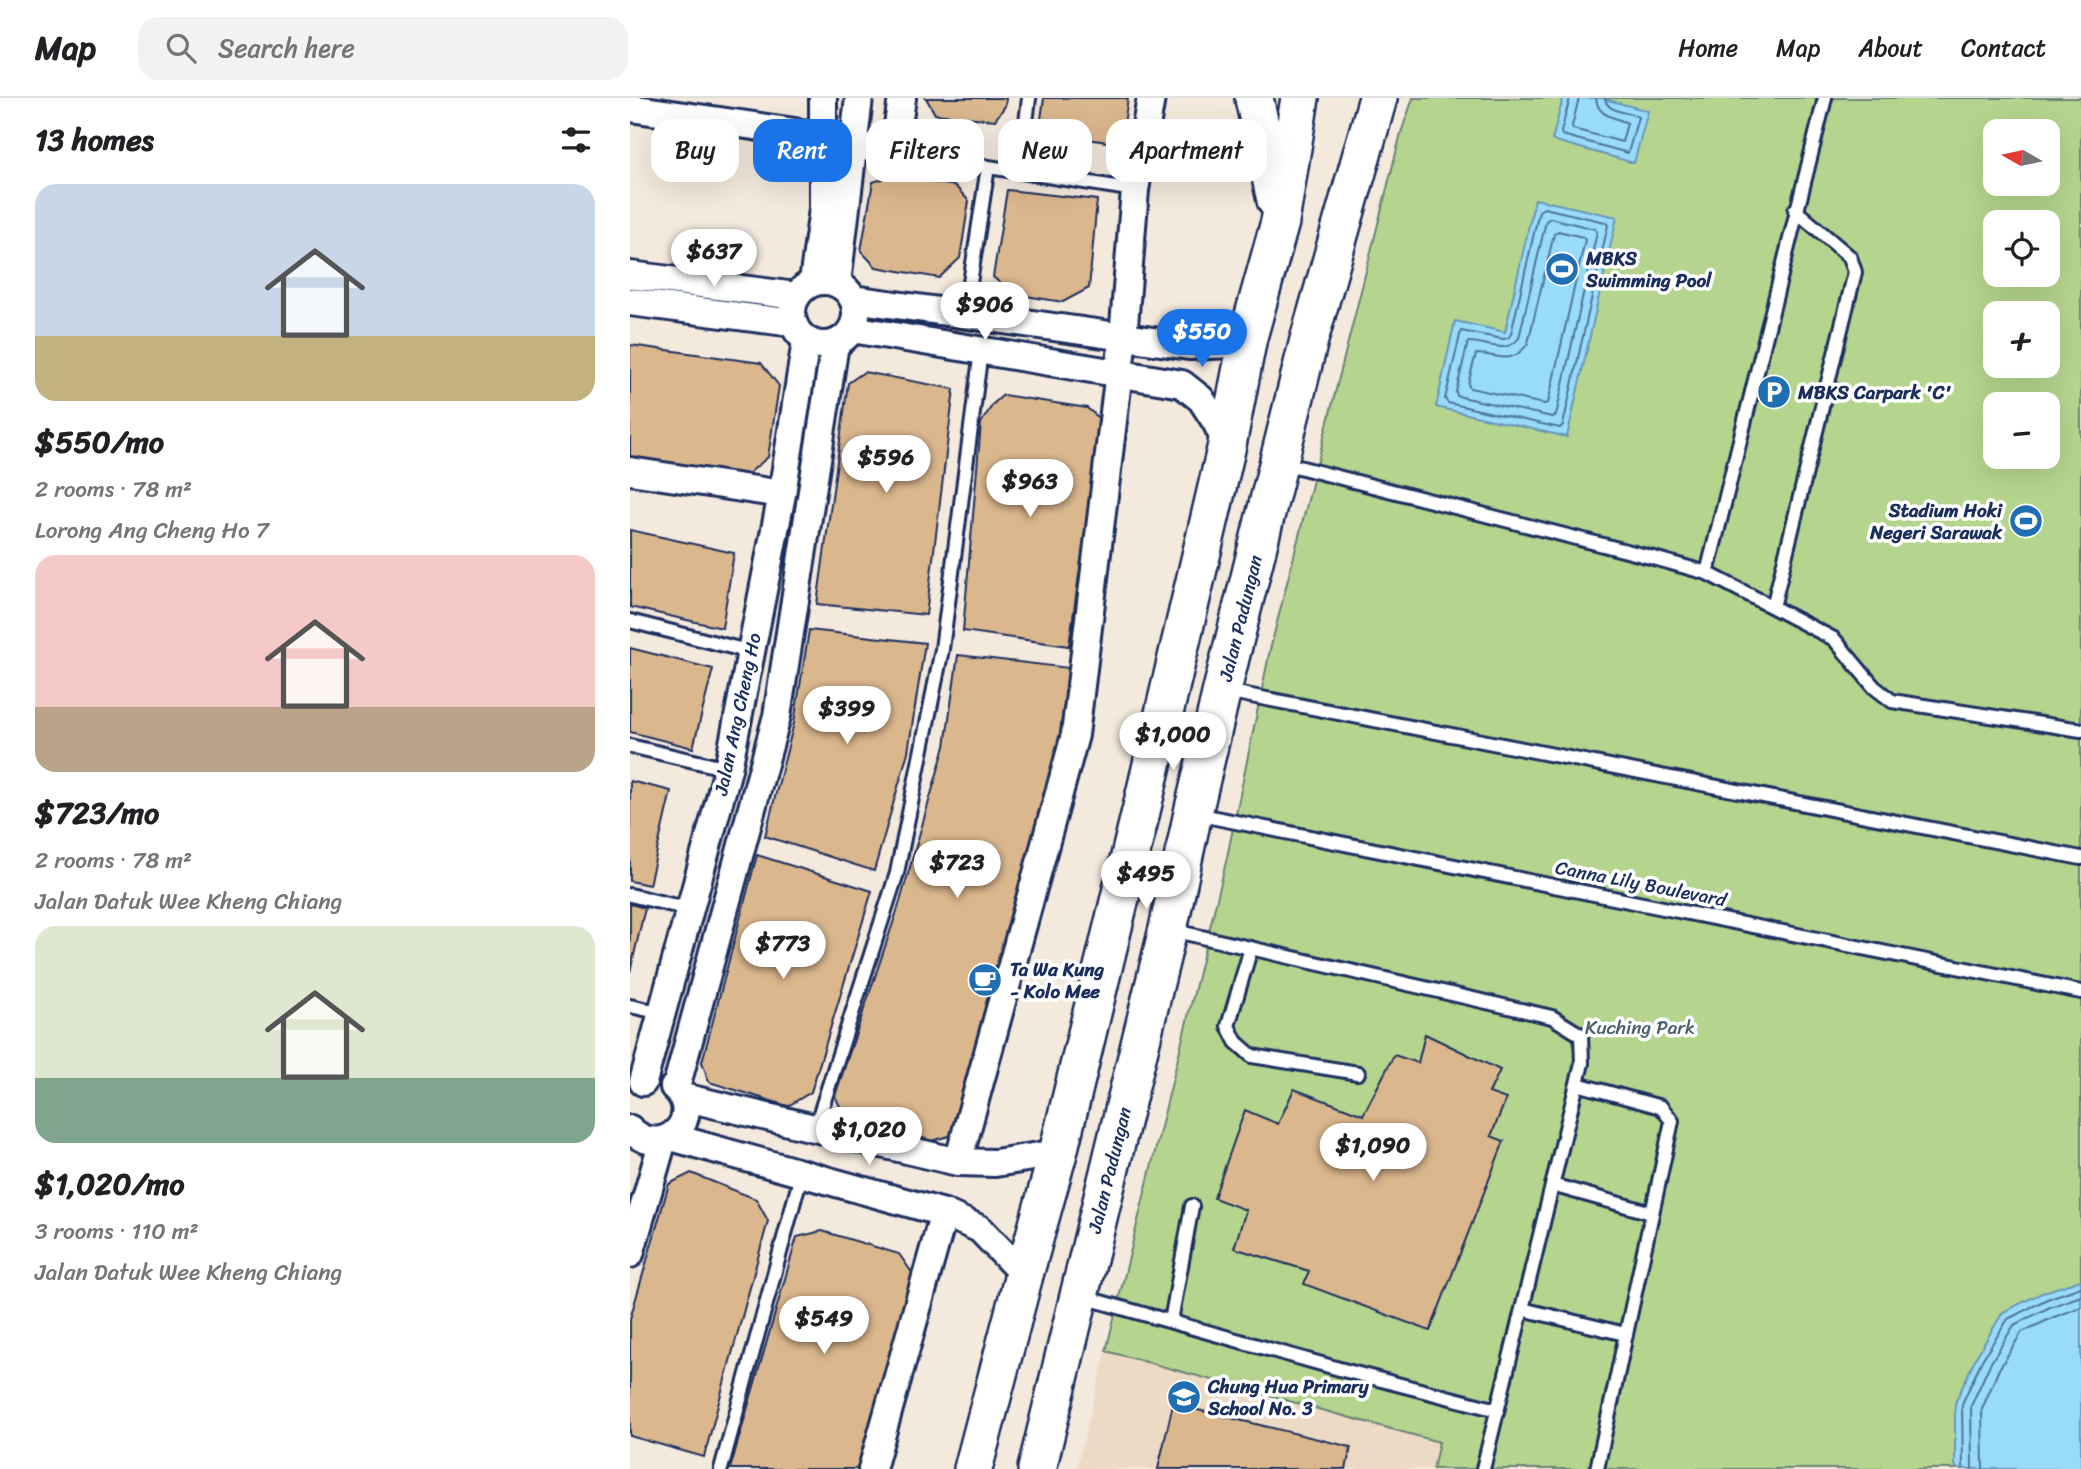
<!DOCTYPE html>
<html lang="en">
<head>
<meta charset="utf-8">
<style>
  :root { --surface:#fff; --page:#f2f2f2; --text:#202124; --muted:#757577; --line:#e0e0e0; --accent:#1a73e8 }
  body { margin:0; font-family:Sriracha,sans-serif; background:var(--page); color:var(--text); height:100vh; display:flex; flex-direction:column; font-size:26px; white-space:nowrap }
  * { box-sizing:border-box; margin:0 }
  p { font-size:23px; color:var(--muted) }
  .icon { flex:none; width:38px; height:38px; fill:none; stroke:currentColor; stroke-width:2; stroke-linecap:round; stroke-linejoin:round }
  .map { position:relative; flex:1; overflow:hidden }
  .drawer { display:flex; flex-direction:column; background:var(--surface); width:630px }
  .drawer>* { flex:none }
  .banner { position:absolute; left:21px; top:21px; width:665px; height:63px; display:flex; gap:14px }
  .needle { width:46px; rotate:279deg }
  .buttons { position:absolute; left:1353px; top:21px; display:grid; gap:14px }
  .buttons a { display:grid; place-items:center; width:77px; height:77px; border-radius:14px; background:var(--surface); box-shadow:0 7px 28px #0002; font-size:35px }
  .price { position:absolute; translate:-50% -60px; padding:0 16px; border-radius:24px; background:#fff; color:#222; font-size:23px; line-height:46px; filter:drop-shadow(0 2px 4px #0008) }
  .price::after { content:''; position:absolute; left:50%; top:42px; width:21px; height:16px; margin-left:-10px; background:inherit; clip-path:polygon(0 0,100% 0,50% 100%) }
  .price.active { background:var(--accent); color:#fff }
  ul { padding:0; list-style:none }
  li { display:grid; align-content:center; gap:14px; height:371px; padding:0 35px }
  li span { display:grid; place-items:center; height:217px; border-radius:21px; color:#555 }
  li>.icon { margin-inline-start:auto }
  span .icon { width:126px; height:126px; fill:#fffc; stroke-width:1 }
  li b { font-size:30px }
  h2 { display:flex; justify-content:space-between; align-items:center; height:84px; padding:0 35px; font-size:30px }
  .tag { padding:0 24px; border-radius:21px; background:var(--surface); box-shadow:0 7px 28px #0002; font-size:24px; line-height:63px }
  .tag.active { background:var(--accent); color:#fff }
  header { display:flex; align-items:center; gap:42px; box-sizing:border-box; height:98px; padding:0 35px; background:var(--surface); border-bottom:2px solid var(--line) }
  header strong { font-size:33px }
  nav { display:flex; gap:38px; margin-inline-start:auto; font-size:24px }
  .search { width:490px; height:63px; background:var(--page); display:flex; align-items:center; gap:18px; box-sizing:border-box; padding:0 24px; border-radius:21px; color:var(--muted); font-size:26px }
  main { display:flex; flex:1; min-height:0 }
  .map>svg:first-child { display:block }
  .built { fill:#ecdac5 }
  .green { fill:#b5d58e; stroke:#688276; stroke-width:2; fill-rule:evenodd }
  .water { fill:#99dbfb; stroke:#6796bc; stroke-width:2 }
  .lines { fill:none; stroke-linecap:round; stroke-linejoin:round }
  .shore { stroke:#4d749d; stroke-width:2 }
  .building { fill:#dbb78d; stroke:#1b2f5e; stroke-width:2 }
  .lane-casing { stroke:#1b2f5e; stroke-width:18 }
  .street-casing { stroke:#1b2f5e; stroke-width:32 }
  .secondary-casing { stroke:#1b2f5e; stroke-width:42 }
  .lane { stroke:#fff; stroke-width:12 }
  .street { stroke:#fff; stroke-width:26 }
  .secondary { stroke:#fff; stroke-width:37 }
  .labels { text-anchor:middle; stroke-width:7; stroke-linejoin:round; paint-order:stroke }
  .poi-label { font-size:19px; font-weight:bold; fill:#1b2f5e; stroke:#fff; text-anchor:start }
  .street-label { font-size:19px; fill:#1b2f5e; stroke:#fff }
  .park-label { font-size:19px; fill:#49616c; stroke:#fff }
</style>
</head>
<body>
<header>
<strong>Map</strong>
<div class="search"><svg class="icon" aria-label="search" viewBox="0 0 24 24"><circle cx="10" cy="10" r="6"/><path d="M15 15l6 6"/></svg>Search here</div>
<nav><a>Home</a><a>Map</a><a>About</a><a>Contact</a></nav>
</header>
<main>
<section class="drawer">
<h2>13 homes<svg class="icon" aria-label="filters" viewBox="0 0 24 24"><path d="M4 7h16M4 17h16"/><circle cx="9" cy="7" r="2"/><circle cx="15" cy="17" r="2"/></svg></h2>
<ul>
<li><span style="background:linear-gradient(#c9d6e8 70%,#c2b280 0)"><svg class="icon" aria-label="home" viewBox="0 0 24 24"><path d="M3 11l9-7 9 7M6 9v11h12V9"/></svg></span><div><b>$550/mo</b><p>2 rooms · 78 m²</p><p>Lorong Ang Cheng Ho 7</p></div></li>
<li><span style="background:linear-gradient(#f6c9c9 70%,#b9a48a 0)"><svg class="icon" aria-label="home" viewBox="0 0 24 24"><path d="M3 11l9-7 9 7M6 9v11h12V9"/></svg></span><div><b>$723/mo</b><p>2 rooms · 78 m²</p><p>Jalan Datuk Wee Kheng Chiang</p></div></li>
<li><span style="background:linear-gradient(#dfe7d0 70%,#7fa58c 0)"><svg class="icon" aria-label="home" viewBox="0 0 24 24"><path d="M3 11l9-7 9 7M6 9v11h12V9"/></svg></span><div><b>$1,020/mo</b><p>3 rooms · 110 m²</p><p>Jalan Datuk Wee Kheng Chiang</p></div></li>
</ul>
</section>
<div class="map">
<svg width="1451" height="1371" viewBox="0 0 1451 1371">
  <rect width="100%" height="100%" fill="#f4e9dd"/>
  <filter id="ink" filterUnits="userSpaceOnUse"><feTurbulence type="fractalNoise" baseFrequency=".0143" numOctaves="2"/><feDisplacementMap in="SourceGraphic" scale="14" xChannelSelector="R" yChannelSelector="G"/><feConvolveMatrix kernelMatrix="1 2 1 2 8 2 1 2 1" color-interpolation-filters="sRGB"/></filter>
  <g filter="url(#ink)">
    <path class="built" d="M476,1253L814,1345L807,1371H446Z"/>
    <path class="green" d="M783,0H1451V1371H803L809,1344L476,1253L596,764L640,552L771,35ZM1365,33H1418V86H1365ZM1365,124H1418V177H1365ZM1365,215H1418V268H1365ZM1365,306H1418V359H1365Z"/>
    <path class="water" d="M933,0H971L1018,13L1004,65L922,42Z
      M905,101L987,119L937,339L806,309L825,223L875,234Z
      M1451,1182V1371H1327L1325,1366V1305L1346,1259L1373,1214L1414,1194Z"/>
    <g class="lines">
      <path class="shore" d="M940,0L931,34L932,37L998,55L1008,19C997,13 977,15 975,0
        M949,0L942,28L943,31L992,44L997,25C983,18 968,19 966,0
        M914,110L975,124L978,127L933,327L930,330L818,305L815,301L831,233L873,241L878,240L881,236L909,113Z
        M920,120L965,131L967,134L926,317L922,319L827,298L826,294L838,244C855,243 875,258 889,240L916,123Z
        M928,133L953,139L955,142L918,305L914,306L840,290L838,286L846,256C868,256 882,269 898,245L924,136Z
        M1333,1371L1332,1306L1352,1262L1378,1221L1417,1201L1451,1189
        M1342,1371L1341,1308L1360,1266L1384,1227L1420,1209L1451,1198
        M1353,1371L1352,1311L1369,1271L1392,1234L1424,1219L1451,1209"/>
    </g>
    <path class="building" d="M296,0H376L375,8L365,22L305,16Z
      M414,0H498L491,46L416,35L411,21Z
      M265,77L325,88L339,103L330,160L309,180L246,169L231,153L243,84Z
      M377,92L467,102L459,190L433,204L383,196L363,179Z
      M0,247L131,265L149,288L138,359L118,376L0,360Z
      M234,274L324,291L296,517L187,506L218,285Z
      M373,297L457,310L471,322L439,548L333,533L351,325L363,306Z
      M0,432L104,455L92,530L0,509Z
      M179,532L295,545L278,654L244,773L135,738L164,625Z
      M0,550L83,571L63,650L0,634Z
      M328,557L439,570L426,665L323,1037L298,1044L214,1017L205,998L269,807L315,648Z
      M0,683L41,693L19,787L0,783Z
      M127,757L242,793L181,994L158,1008L79,984L72,964Z
      M0,806L15,810L0,874Z
      M795,936L870,972L859,995L876,1001L861,1038L874,1043L800,1233L674,1186L679,1173L604,1150L616,1112L584,1100L615,1012L648,1026L664,991L733,1017L764,957L788,965Z
      M61,1075L126,1101L138,1123L74,1359L0,1338V1221L39,1086Z
      M192,1133L269,1156L283,1176L227,1371H100L167,1139Z
      M543,1306L721,1349L716,1371H528Z"/>
    <g class="lines">
      <g class="lane-casing">
        <path id="lane" d="M264,54L505,92
          M390,73L399,0
          M335,217L358,69
          M653,365L1020,459L1077,475L1204,541L1244,589L1262,603L1451,632
          M1077,475L1195,0
          M1143,509L1225,174L1220,159L1165,112
          M0,523L121,554
          M596,593L1451,760
          M0,648L98,671
          M566,716L1451,894
          M0,797L59,811
          M541,832L922,919L951,937L952,965L853,1371
          M621,850L598,928L606,944L622,958L728,975
          M0,908L32,915
          M947,986L1031,1009L1042,1023L967,1371
          M185,1031L267,775L312,551L351,253
          M922,1087L1022,1115
          M453,1199L713,1272L867,1312
          M892,1211L995,1236
          M541,1223L562,1108
          M91,1371L172,1074"/>
      </g>
      <g class="street-casing">
        <path id="street" d="M0,10L192,38
          M223,47L264,54L272,0
          M0,177L166,198
          M162 215a32 32 0 1 1 64 0a32 32 0 1 1-64 0Z
          M183,184L193,111V0
          M207,185L229,0
          M223,201L559,248L601,246L618,239
          M0,204L163,225
          M222,231L552,286L571,301L586,324L597,347
          M0,373L152,396
          M13,984L98,671L152,396L176,243
          M46,990L147,618L205,246
          M53,999L328,1064L365,1065L428,1055
          M0,1031C32,1064 77,1019 44,989
          M41,1039L314,1115L350,1131L394,1177
          M328,1064L445,637L493,240L505,92L521,0
          M0,1156L33,1042
          M242,1371L314,1115"/>
      </g>
      <g class="secondary-casing">
        <path id="secondary" d="M624,0L646,102
          M343,1371L394,1177L428,1055L513,705L597,347L618,239L650,124L670,0
          M407,1371L538,831L563,715L592,592L679,242L748,0"/>
      </g>
      <use href="#lane" class="lane"/>
      <use href="#street" class="street"/>
      <use href="#secondary" class="secondary"/>
    </g>
  </g>
  <defs>
    <g id="stadium-disc" transform="scale(1.75)"><circle r="9.5" fill="#1f6fb2" stroke="#fff"/><path d="M0-5a6.5 5 0 1 0 0 10a6.5 5 0 1 0 0-10ZM-3.5-1.8h7v3.6h-7Z" fill="#fff"/></g>
    <g id="parking-disc" transform="scale(1.75)"><circle r="9.5" fill="#1f6fb2" stroke="#fff"/><path d="M-3.5-5.5H1a3.5 3.5 0 0 1 0 7H-1V5.5H-3.5ZM-1-3.4V-.6H.8a1.4 1.4 0 0 0 0-2.8Z" fill="#fff"/></g>
    <g id="cafe-disc" transform="scale(1.75)"><circle r="9.5" fill="#1f6fb2" stroke="#fff"/><path d="M-5.5-4.5H6V0H3Q3 3.5 0 3.5H-2.5Q-5.5 3.5-5.5 0ZM3-3.2v2h1.7v-2ZM-6 4.5H4V6H-6Z" fill="#fff"/></g>
    <g id="school-disc" transform="scale(1.75)"><circle r="9.5" fill="#1f6fb2" stroke="#fff"/><path d="M0-5L7-2L0 1L-7-2ZM-4 1L0 2.5L4 1V4Q0 6-4 4Z" fill="#fff"/></g>
  </defs>
  <g fill-rule="evenodd">
    <use href="#stadium-disc" x="932" y="171"/>
    <use href="#parking-disc" x="1144" y="294"/>
    <use href="#stadium-disc" x="1396" y="423"/>
    <use href="#cafe-disc" x="355" y="882"/>
    <use href="#school-disc" x="554" y="1299"/>
  </g>
  <g class="labels">
    <g class="poi-label">
      <text x="956" y="167">MBKS<tspan x="956" dy="22">Swimming Pool</tspan></text>
      <text x="1168" y="301">MBKS Carpark 'C'</text>
      <text x="1372" y="419" text-anchor="end">Stadium Hoki<tspan x="1372" dy="22">Negeri Sarawak</tspan></text>
      <text x="380" y="878">Ta Wa Kung<tspan x="380" dy="22">- Kolo Mee</tspan></text>
      <text x="578" y="1295">Chung Hua Primary<tspan x="578" dy="22">School No. 3</tspan></text>
    </g>
    <g class="street-label">
      <text transform="translate(610 520) rotate(-76)" y="7">Jalan Padungan</text>
      <text transform="translate(107 616) rotate(-78)" y="7">Jalan Ang Cheng Ho</text>
      <text transform="translate(1011 785) rotate(11)" y="7">Canna Lily Boulevard</text>
      <text transform="translate(479 1072) rotate(-76)" y="7">Jalan Padungan</text>
    </g>
    <g class="park-label">
      <text x="1010" y="936">Kuching Park</text>
    </g>
  </g>
</svg>
<div class="buttons">
<a><svg class="needle" viewBox="-14 -14 28 28"><path d="M0-13l5 13h-10z" fill="#e53935"/><path d="M0 13l5-13h-10z" fill="#757577"/></svg></a>
<a><svg class="icon" aria-label="locate" viewBox="0 0 24 24"><circle cx="12" cy="12" r="6"/><path d="M12 2v4M12 18v4M2 12h4M18 12h4"/></svg></a>
<a>+</a>
<a>−</a>
</div>
<b class="price" style="left:84px;top:191px">$637</b>
<b class="price" style="left:355px;top:244px">$906</b>
<b class="price active" style="left:572px;top:271px">$550</b>
<b class="price" style="left:256px;top:397px">$596</b>
<b class="price" style="left:400px;top:421px">$963</b>
<b class="price" style="left:217px;top:648px">$399</b>
<b class="price" style="left:543px;top:674px">$1,000</b>
<b class="price" style="left:327px;top:802px">$723</b>
<b class="price" style="left:516px;top:813px">$495</b>
<b class="price" style="left:153px;top:883px">$773</b>
<b class="price" style="left:239px;top:1069px">$1,020</b>
<b class="price" style="left:743px;top:1085px">$1,090</b>
<b class="price" style="left:194px;top:1258px">$549</b>
<div class="banner">
<a class="tag">Buy</a>
<a class="tag active">Rent</a>
<a class="tag">Filters</a>
<a class="tag">New</a>
<a class="tag">Apartment</a>
</div>
</div>
</main>
</body>
</html>
